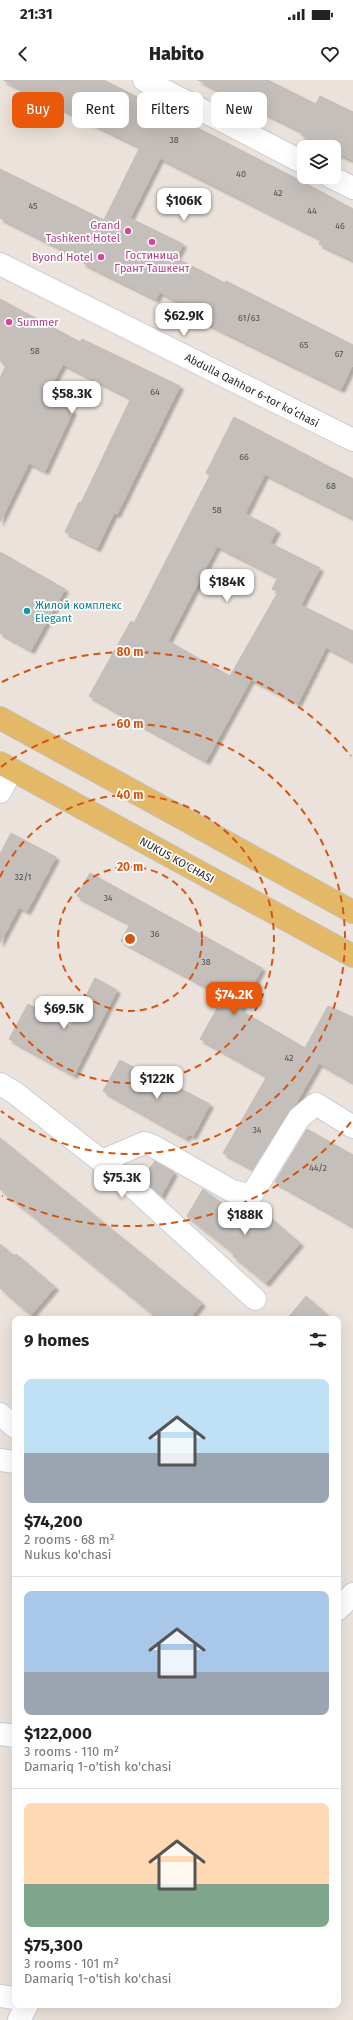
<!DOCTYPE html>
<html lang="en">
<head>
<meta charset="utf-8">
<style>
  :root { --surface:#fff; --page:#f2f2f2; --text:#222; --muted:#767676; --line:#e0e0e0; --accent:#ea580c }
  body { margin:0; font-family:"Fira Sans",sans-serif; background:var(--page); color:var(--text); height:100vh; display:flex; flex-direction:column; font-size:15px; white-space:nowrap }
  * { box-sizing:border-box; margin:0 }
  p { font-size:13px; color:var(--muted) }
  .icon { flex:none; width:22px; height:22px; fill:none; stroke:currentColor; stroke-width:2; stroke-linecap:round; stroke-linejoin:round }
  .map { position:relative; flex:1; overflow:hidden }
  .panel { position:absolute; left:12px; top:1236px; width:329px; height:692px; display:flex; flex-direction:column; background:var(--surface); border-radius:8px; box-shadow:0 4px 16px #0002 }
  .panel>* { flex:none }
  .top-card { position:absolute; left:12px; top:12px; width:329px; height:36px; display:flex; gap:8px }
  .buttons { position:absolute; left:297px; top:60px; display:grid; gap:8px }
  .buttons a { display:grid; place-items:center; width:44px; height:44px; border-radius:8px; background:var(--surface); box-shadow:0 4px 16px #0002; font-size:20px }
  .price { position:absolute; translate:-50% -34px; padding:0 9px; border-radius:8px; background:#fff; color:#222; font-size:13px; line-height:26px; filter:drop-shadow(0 1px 2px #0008) }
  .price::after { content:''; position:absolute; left:50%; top:24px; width:12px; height:9px; margin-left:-6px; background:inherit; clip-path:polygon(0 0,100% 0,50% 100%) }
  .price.selected { background:var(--accent); color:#fff }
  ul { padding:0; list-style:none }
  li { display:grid; align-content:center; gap:8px; height:212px; padding:0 12px }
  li+li { border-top:1px solid var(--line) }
  li span { display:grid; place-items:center; height:124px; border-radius:8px; color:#555 }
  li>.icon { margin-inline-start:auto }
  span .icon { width:72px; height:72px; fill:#fffc; stroke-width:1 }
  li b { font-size:17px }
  h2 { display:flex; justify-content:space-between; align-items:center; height:48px; padding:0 12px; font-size:17px }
  .pill { padding:0 14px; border-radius:8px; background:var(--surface); box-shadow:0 4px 16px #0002; font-size:14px; line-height:36px }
  .pill.selected { background:var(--accent); color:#fff }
  .status { display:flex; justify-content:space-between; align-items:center; height:28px; padding:0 20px; background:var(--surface); direction:ltr }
  .status svg { height:11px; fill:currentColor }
  header { display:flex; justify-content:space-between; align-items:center; height:52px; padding:0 12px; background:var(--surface); font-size:18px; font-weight:800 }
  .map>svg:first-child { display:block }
  .building { fill:#c5bfbb; stroke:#c5bdb5; fill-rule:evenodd; filter:url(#shadow) }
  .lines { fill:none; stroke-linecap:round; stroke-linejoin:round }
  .street-casing { stroke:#caced9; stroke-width:24 }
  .primary-casing { stroke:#c3c3c3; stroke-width:24 }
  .street { stroke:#fff; stroke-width:22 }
  .primary { stroke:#e3b866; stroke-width:22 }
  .ring { fill:none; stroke:#d5540f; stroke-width:2; stroke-dasharray:7 5 }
  .hotel-dot { fill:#d1479c; stroke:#fff; stroke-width:1.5 }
  .culture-dot { fill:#0f9aa8; stroke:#fff; stroke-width:1.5 }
  .labels { text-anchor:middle; stroke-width:3.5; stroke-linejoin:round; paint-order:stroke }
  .number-label { font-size:9px; fill:#4f4e4d }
  .hotel-label { font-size:11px; fill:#b23c85; stroke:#fff; text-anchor:end }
  .street-label { font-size:11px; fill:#282828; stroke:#fff }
  .culture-label { font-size:11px; fill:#0d838f; stroke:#fff; text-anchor:start }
  .centre { fill:#d5540f; stroke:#fff; stroke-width:2 }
  .ring-label { font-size:12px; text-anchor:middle; font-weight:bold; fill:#d5540f; stroke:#fff; stroke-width:3.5; stroke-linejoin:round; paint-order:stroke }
</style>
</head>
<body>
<div class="status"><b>21:31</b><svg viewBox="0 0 49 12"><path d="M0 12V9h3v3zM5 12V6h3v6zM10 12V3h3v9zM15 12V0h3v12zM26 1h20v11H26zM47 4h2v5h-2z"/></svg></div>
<header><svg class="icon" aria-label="back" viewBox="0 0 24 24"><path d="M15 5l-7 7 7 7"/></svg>Habito<svg class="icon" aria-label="heart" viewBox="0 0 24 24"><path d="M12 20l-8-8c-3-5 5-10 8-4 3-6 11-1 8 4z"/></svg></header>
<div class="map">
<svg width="353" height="1940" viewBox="0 0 353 1940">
  <defs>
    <filter id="shadow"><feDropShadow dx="3.5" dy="3.5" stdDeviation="1" flood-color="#0004"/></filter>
  </defs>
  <rect width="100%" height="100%" fill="#eae2db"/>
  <path class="building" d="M3,0H104L303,102L353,129V180L319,164L321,159L160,78L130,138L183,164L176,178L225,203L226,201L353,265V284L341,309L206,243L209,237L160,212L156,219L83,183L84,180L0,138V89L104,140L140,67Z
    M198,0H268L316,24L320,16L353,32V80L334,72V67H324L301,55L303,52Z
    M0,219L80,262L82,259L180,306L117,434L114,433L97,468L65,452L79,422L81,423L131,318L63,284L45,317L73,331L45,391L29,383L0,442V298L6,285L0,281Z
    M234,337L353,399V438L265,394L245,434L277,450L270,463L320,488L301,525L353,551V581L326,567L298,623L251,599L206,681L89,616L131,541L134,543L210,395L206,393ZM217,466L278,497L272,509L278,512L230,596L168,561Z
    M0,472L65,509L31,570L0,553Z
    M11,753L56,777L27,831L19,827L0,863V774Z
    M90,793L262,888L240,930L305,968L328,926L353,937V1002L319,983L295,1025L288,1031L253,1089L223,1073L267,996L200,959L224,916L121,861L130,844L77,816Z
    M95,898L117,910L74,995L9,959L28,924L70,947Z
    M120,980L173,1009L175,1006L210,1024L193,1056L189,1054L186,1058L103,1011Z
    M307,1049L353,1075V1146L275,1102Z
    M0,1058L202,1223L189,1239H159L0,1109Z
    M155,1081L174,1092L161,1116L142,1099Z
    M203,1109L255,1149L267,1135L300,1163L266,1203L233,1176L235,1174L187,1136Z
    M0,1164L14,1176L16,1174L55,1207L31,1235L0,1208Z
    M306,1216L332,1239H287Z"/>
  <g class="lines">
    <g class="street-casing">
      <path id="street" d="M144,0L304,83
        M331,97L353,108
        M0,184L353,360
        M0,712L12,690
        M0,1004L15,1013L124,1099L255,1219
        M102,1081L144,1063L153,1066L232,1111L251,1116L299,1038L316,1024L353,1047
        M0,1334L15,1347
        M0,1380L15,1382
        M338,1529L353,1514
        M0,1654L15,1656
        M0,1916L15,1918
        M19,1940L27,1925"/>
    </g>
    <g class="primary-casing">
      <path id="primary" d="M0,638L353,832
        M0,683L353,876"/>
    </g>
    <use href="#street" class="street"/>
    <use href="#primary" class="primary"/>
  </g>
  <g class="ring">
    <circle cx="130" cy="859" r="72"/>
    <path d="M0 797A144 144 0 1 1 0 921"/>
    <path d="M1 687A215 215 0 1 1 1 1031"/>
    <path d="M351 1042A287 287 0 0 1 2 1116M2 602A287 287 0 0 1 351 676"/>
  </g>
  <g class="hotel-dot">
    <circle cx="128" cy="151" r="4"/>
    <circle cx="152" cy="162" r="4"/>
    <circle cx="101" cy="177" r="4"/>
    <circle cx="9" cy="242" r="4"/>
  </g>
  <circle class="culture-dot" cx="27" cy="531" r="4"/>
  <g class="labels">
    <g class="number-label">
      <text x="174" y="63">38</text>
      <text x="241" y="97">40</text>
      <text x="278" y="116">42</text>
      <text x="33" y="129">45</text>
      <text x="312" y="134">44</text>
      <text x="340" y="149">46</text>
      <text x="249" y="241">61/63</text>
      <text x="304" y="268">65</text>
      <text x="35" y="274">58</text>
      <text x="339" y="277">67</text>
      <text x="155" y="315">64</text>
      <text x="244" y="380">66</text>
      <text x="331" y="409">68</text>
      <text x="217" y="433">58</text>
      <text x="23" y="800">32/1</text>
      <text x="108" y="821">34</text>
      <text x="155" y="857">36</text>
      <text x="206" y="885">38</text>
      <text x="289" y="981">42</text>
      <text x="257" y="1053">34</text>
      <text x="318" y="1091">44/2</text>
    </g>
    <g class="hotel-label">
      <text x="120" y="149">Grand<tspan x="120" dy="13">Tashkent Hotel</tspan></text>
      <text x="152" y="179" text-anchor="middle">Гостиница<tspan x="152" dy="13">Грант Ташкент</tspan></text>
      <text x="93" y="181">Byond Hotel</text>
      <text x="17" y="246" text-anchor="start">Summer</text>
    </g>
    <g class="street-label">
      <text transform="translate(252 310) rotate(27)" y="4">Abdulla Qahhor 6-tor koʻchasi</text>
      <text transform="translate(177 780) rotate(29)" y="4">NUKUS KO'CHASI</text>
    </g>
    <g class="culture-label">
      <text x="35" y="529">Жилой комплекс<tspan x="35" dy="13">Elegant</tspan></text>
    </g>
  </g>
  <circle cx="130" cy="859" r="6" class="centre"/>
  <g class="ring-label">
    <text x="130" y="576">80 m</text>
    <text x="130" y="648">60 m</text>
    <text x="130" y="719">40 m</text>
    <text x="130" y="791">20 m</text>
  </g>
</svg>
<div class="buttons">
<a><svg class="icon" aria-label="layers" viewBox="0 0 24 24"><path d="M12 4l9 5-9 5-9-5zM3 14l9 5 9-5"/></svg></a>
</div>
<b class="price" style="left:184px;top:142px">$106K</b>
<b class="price" style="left:184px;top:257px">$62.9K</b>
<b class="price" style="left:72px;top:335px">$58.3K</b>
<b class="price" style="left:227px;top:523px">$184K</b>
<b class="price selected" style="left:234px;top:936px">$74.2K</b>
<b class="price" style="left:64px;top:950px">$69.5K</b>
<b class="price" style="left:157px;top:1020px">$122K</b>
<b class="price" style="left:122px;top:1119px">$75.3K</b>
<b class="price" style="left:245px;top:1156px">$188K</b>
<div class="top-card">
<a class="pill selected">Buy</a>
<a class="pill">Rent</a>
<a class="pill">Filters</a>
<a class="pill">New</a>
</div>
<section class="panel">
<h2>9 homes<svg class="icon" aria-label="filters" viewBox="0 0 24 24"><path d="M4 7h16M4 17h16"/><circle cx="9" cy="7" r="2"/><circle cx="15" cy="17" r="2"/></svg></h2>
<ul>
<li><span style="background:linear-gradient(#bfe0f5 60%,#9aa5b1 0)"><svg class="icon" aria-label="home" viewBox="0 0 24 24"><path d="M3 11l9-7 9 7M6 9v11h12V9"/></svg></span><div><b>$74,200</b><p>2 rooms · 68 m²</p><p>Nukus ko'chasi</p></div></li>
<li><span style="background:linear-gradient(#a9c7e8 65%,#9aa5b1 0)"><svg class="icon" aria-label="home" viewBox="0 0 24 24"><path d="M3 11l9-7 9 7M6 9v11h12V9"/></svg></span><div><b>$122,000</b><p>3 rooms · 110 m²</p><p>Damariq 1-o'tish ko'chasi</p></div></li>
<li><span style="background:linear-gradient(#ffd9b3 65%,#7fa58c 0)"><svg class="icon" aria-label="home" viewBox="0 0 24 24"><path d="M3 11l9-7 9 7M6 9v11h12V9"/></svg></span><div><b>$75,300</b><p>3 rooms · 101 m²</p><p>Damariq 1-o'tish ko'chasi</p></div></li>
</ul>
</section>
</div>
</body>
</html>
